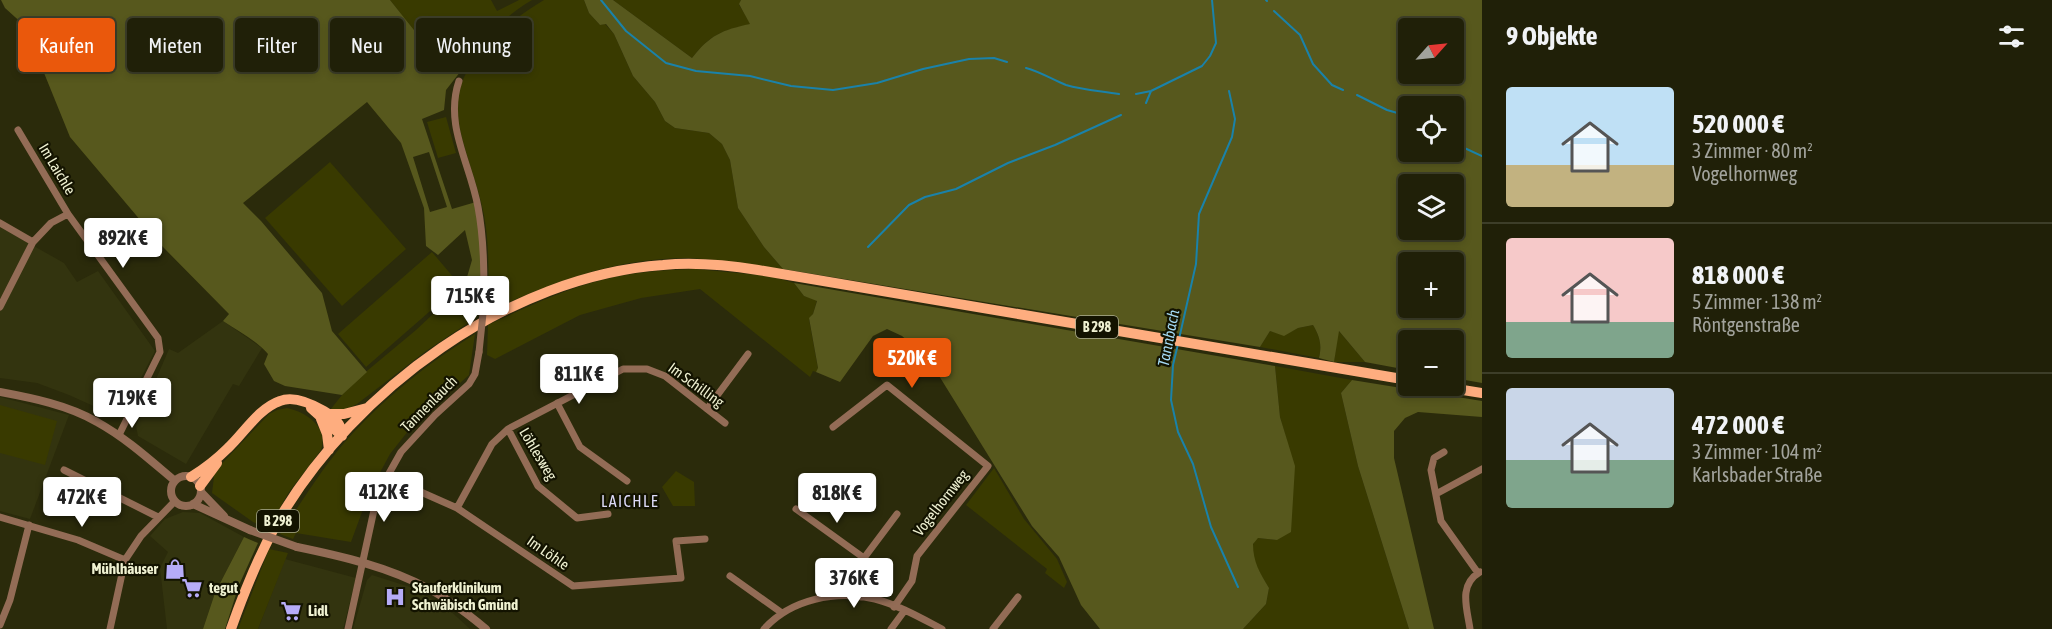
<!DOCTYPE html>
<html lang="de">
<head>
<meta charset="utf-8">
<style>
  :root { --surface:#202008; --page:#282812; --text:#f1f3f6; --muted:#a2a39c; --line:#3d3e29; --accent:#ea580c }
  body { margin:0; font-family:"Asap Condensed",sans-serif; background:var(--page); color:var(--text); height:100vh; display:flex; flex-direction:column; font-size:22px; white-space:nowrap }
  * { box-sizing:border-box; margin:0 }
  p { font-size:20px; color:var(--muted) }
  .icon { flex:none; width:33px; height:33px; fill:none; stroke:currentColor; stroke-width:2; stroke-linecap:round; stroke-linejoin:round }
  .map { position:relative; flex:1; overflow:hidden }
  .panel { display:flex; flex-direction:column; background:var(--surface); width:570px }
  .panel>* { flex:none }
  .top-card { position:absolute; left:18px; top:18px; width:570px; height:54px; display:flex; gap:12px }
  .needle { width:39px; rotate:63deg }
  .buttons { position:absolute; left:1398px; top:18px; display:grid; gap:12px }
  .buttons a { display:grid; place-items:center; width:66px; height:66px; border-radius:6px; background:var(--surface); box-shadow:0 3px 9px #0003,0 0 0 2px var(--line); font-size:30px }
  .price { position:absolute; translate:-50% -51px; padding:0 14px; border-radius:6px; background:#fff; color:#222; font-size:20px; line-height:39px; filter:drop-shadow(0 2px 3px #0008) }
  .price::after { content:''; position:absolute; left:50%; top:36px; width:18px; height:14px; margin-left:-9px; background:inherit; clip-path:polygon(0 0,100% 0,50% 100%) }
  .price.current { background:var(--accent); color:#fff }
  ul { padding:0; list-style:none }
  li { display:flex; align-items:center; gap:18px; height:150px; padding:0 24px }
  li+li { border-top:2px solid var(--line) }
  li span { display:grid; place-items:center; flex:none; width:168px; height:120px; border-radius:6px; color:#555 }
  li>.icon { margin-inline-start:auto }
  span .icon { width:72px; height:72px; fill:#fffc; stroke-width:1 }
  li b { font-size:26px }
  h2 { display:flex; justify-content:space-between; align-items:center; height:72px; padding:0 24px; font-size:26px }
  .tag { padding:0 21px; border-radius:6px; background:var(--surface); box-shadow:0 3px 9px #0003,0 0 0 2px var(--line); font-size:21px; line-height:54px }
  .tag.current { background:var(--accent); color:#fff }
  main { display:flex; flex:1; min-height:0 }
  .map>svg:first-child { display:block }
  .built { fill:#33340f }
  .green { fill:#393a00 }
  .forest { fill:#57581d; fill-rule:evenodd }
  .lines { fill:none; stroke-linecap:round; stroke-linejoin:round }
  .stream { stroke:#1a82a9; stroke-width:2 }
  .minor { stroke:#936c56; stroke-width:7 }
  .tertiary { stroke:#936c56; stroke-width:8 }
  .primary { stroke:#fead7f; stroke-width:10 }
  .minor-bridge { stroke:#936c56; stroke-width:7 }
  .tertiary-bridge { stroke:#936c56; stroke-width:8 }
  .labels { text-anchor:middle; stroke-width:4.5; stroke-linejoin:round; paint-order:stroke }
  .shield { fill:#131300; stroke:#adae92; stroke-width:1.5 }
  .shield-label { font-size:14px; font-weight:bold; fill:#eff1d1 }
  .street-label { font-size:15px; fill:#eff1d1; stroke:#131300 }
  .poi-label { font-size:15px; font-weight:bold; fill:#eff1d1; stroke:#131300; text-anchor:start }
  .water-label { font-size:16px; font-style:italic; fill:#a4d9f3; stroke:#131300 }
  .neighbourhood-label { font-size:16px; letter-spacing:1.5px; fill:#dddaf8; stroke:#131300 }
</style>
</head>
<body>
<main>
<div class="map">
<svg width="1482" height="629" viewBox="0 0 1482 629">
  <rect width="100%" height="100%" fill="#2b2b0b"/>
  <path class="built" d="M0,227L64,263L77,282L98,271L155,351L120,418L69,395L37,383L0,378Z
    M223,321L262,348L239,386L233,384L186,464L138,436L136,426L169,349L178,353Z
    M0,397L69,415L30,519L0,511Z
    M183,512L200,513L244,537L215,593L203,629H167L160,568L168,552L150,536L165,519Z
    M285,559L356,578L343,629H258Z
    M372,575L410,587L445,606L470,629H353L367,580Z"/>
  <path class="green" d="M390,0H491L497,11L519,0H532C501,18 485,40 464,67L426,45Z
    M544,0H584L589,13L600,25L605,24L614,34L633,76L655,102L665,121L675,128L709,133L722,144L730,160L738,208L764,247L783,269C751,265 719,259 687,258C616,258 553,282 489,311C488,279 490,247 484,215C478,183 463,151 458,118C451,65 503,25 544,0Z
    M613,0H741L739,5L751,24C721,31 711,34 692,58Z
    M446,117L456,153L438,158L427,122Z
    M330,162L406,249L342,306L265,218Z
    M432,252L460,285L366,367L338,334Z
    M695,269L770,276L794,283L804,296L817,300L813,314L809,319L818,369L816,372L813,371L810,377L700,289L641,298L580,315L495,359L487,355L488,325C525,308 562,290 602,280C632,272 663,270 695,269Z
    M482,281L477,317L426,351L357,404L347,409L330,410L342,395L362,375L416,330L465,284Z
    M1313,325C1320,337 1322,345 1319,358L1260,347L1270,331L1284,335L1298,328Z
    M1338,330L1365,362H1334Z
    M475,334L469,375L412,426L390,454L369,493L351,542L296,533L293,539L280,534C303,500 325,463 353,433C389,394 430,362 475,334Z
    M1275,366L1352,380L1341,393L1358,466L1409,629H1243L1266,604L1269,588C1260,573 1249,559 1254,540L1258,538L1277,540L1287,441L1280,417Z
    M0,405L57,421L45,465L0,453Z
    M287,408C306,412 329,427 321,450L289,492L268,528L253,522L212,493L214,477L212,474L269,414L277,410Z
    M994,468L1024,519L1057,559L1067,582L1064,588L1045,573L1047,569L966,505Z
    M676,471L694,482L695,506H673L662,487Z
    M269,549L288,553L258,629H238Z"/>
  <path class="forest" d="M1,0H390L426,45L464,67L446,90L444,110L422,119L452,209L476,202L480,229L482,281L465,284L472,260L465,230L438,255L426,246L424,208L401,143L367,102L243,203L261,221L322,293L332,331L367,372L342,395L285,386L274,381L264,364L268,354C256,340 238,331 223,321L229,314L163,247L70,137L25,26L5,8ZM429,152L447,207L430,212L413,157Z
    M584,0H613L692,58C710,35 722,30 750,24L739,4L741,0H1482V383L1454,378V340H1408V370L1365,362L1339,331L1334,362L1319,358C1322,345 1320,337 1313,325L1298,328L1284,336L1270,331L1260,347L783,269L764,247L738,208L730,160L722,144L709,133L675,128L665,121L655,102L633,76L614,34L606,24L600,25L589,13ZM1408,28H1454V74H1408ZM1408,106H1454V152H1408ZM1408,184H1454V230H1408ZM1408,262H1454V308H1408Z
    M794,283L1275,366L1280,417L1295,466L1291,532L1277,540L1258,538L1253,544C1253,562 1260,573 1269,588L1266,604L1243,629H1100L1081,605L1059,557L1032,526L928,358L902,336L887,329L873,336L840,382L816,372L818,368L809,318L813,314L817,301L804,296Z
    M1352,380L1482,401V417L1418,412L1405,418L1394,431V458L1434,629H1409L1358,466L1341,393Z
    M244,537L258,543L239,585L225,629H203L215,593Z"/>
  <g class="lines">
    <path class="stream" d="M601,0L626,31L666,63L696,71L750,76L791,86L833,90L877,83L923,69L969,59L994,58L1007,62
      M1266,0L1267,1
      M1274,11L1300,35L1313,64L1332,85L1343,90
      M1026,68C1041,72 1053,80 1066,85C1083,90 1101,91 1119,94
      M1136,94L1151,91L1202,66L1210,56L1216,43L1212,0
      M1357,95L1387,110L1408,116
      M1146,103L1151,91
      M1454,135L1458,145L1482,156
      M868,247L909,205L925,197L956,189L1008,163L1055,145L1121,115
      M1179,339L1196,264L1199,214L1232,137L1235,119L1229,91
      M1178,344L1173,365L1171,400L1178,432L1193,464L1211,527L1238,587"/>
    <path class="minor" d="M459,81C444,125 470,163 478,207C484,239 484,271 484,304
      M18,130L68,214L158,338L160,352L119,435
      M0,223L33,242L51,223L68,214
      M0,307L33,242
      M557,403L580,447L627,481
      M707,409L748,354
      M833,427L887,385L988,466L917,556L912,581L894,607
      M508,429L538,486L577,518L608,514
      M1444,452L1434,458L1431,470L1441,521L1478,573
      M64,470L158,517
      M387,477L457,508L573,586L681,578L676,541L705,539
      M1436,494L1482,469
      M457,508L492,444L508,429L623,369H647L665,376L725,423
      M796,509L864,558
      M0,517L78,540L125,560
      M730,576L782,613
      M861,597L864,558L897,514
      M0,625L10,600L29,525
      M110,629L125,560L141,536L175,501
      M348,629L374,510L387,477L401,452L435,415L469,384L475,374L479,352
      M764,629C791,599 836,590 875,599C898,605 921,618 942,629
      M891,629L905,610
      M993,629L1018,597
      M1470,629C1467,608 1458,585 1480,572"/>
    <path class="tertiary" d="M0,392C32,398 68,405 97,422C126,438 150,460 175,481
      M171 491a15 15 0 1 1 30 0a15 15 0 1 1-30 0Z
      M201,492L224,516
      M193,504L250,530
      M297,547C341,556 389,567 429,589C450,600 468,614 486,629"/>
    <path class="primary" d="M1438,386L1482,393
      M311,408L342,436
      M330,414H344L367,408
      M321,419L327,434L329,450
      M191,477C204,469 217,459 228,448C244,433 259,408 280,401C294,395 312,404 324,411C334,417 342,424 342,436
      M200,486L217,463
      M231,629C244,592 259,555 278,521C355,389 509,276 663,265C695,262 727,265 758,270L1408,380"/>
    <path class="minor-bridge" d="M479,352L484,304"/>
    <path class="tertiary-bridge" d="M250,530L297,547"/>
  </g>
  <defs>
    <g id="shop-bare" transform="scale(1.62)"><path d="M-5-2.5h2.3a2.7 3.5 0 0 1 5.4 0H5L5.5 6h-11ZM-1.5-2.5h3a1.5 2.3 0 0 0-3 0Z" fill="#b6acf8" stroke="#131300" stroke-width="2.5" paint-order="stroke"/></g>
    <g id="supermarket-bare" transform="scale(1.62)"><path d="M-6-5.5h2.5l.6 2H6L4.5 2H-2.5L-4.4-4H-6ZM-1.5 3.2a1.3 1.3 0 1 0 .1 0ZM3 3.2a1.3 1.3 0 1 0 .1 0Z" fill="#b6acf8" stroke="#131300" stroke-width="2.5" paint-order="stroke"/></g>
    <g id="hospital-bare" transform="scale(1.62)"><path d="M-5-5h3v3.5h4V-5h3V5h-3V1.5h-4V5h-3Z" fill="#b6acf8" stroke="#131300" stroke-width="2.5" paint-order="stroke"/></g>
  </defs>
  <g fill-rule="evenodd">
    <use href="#shop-bare" x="175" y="569"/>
    <use href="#supermarket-bare" x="192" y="588"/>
    <use href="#hospital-bare" x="395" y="597"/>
    <use href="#supermarket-bare" x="291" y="611"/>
  </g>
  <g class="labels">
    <g class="shield">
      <rect x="1076" y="316" width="42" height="22" rx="4.5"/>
      <rect x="257" y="510" width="42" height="22" rx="4.5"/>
    </g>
    <g class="shield-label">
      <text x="1097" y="332">B 298</text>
      <text x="278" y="526">B 298</text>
    </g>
    <g class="street-label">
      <text transform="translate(57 169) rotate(59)" y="5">Im Laichle</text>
      <text transform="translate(696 385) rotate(36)" y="5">Im Schilling</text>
      <text transform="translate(429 404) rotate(-45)" y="5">Tannenlauch</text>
      <text transform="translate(538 454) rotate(59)" y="5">Löhlesweg</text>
      <text transform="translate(941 503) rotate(-52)" y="5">Vogelhornweg</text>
      <text transform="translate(548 553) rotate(35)" y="5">Im Löhle</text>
    </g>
    <g class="poi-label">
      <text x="158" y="574" text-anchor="end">Mühlhäuser</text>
      <text x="209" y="593">tegut</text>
      <text x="412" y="593">Stauferklinikum<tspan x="412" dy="17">Schwäbisch Gmünd</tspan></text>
      <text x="308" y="616">Lidl</text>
    </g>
    <g class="water-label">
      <text transform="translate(1168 338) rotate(-79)" y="6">Tannbach</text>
    </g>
    <g class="neighbourhood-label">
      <text x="630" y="507">LAICHLE</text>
    </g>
  </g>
</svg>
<div class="buttons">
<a><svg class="needle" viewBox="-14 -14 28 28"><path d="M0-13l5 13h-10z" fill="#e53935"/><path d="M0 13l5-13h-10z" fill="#a2a39c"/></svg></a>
<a><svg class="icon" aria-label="locate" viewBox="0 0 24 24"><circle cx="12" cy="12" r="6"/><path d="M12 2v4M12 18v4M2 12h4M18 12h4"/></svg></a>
<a><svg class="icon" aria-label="layers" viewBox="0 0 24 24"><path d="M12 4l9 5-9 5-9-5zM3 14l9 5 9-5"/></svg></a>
<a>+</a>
<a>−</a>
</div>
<b class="price" style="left:123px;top:269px">892K €</b>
<b class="price" style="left:470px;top:327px">715K €</b>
<b class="price current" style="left:912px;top:389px">520K €</b>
<b class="price" style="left:579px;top:405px">811K €</b>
<b class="price" style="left:132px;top:429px">719K €</b>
<b class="price" style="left:384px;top:523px">412K €</b>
<b class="price" style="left:837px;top:524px">818K €</b>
<b class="price" style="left:82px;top:528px">472K €</b>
<b class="price" style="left:854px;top:609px">376K €</b>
<div class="top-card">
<a class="tag current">Kaufen</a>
<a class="tag">Mieten</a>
<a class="tag">Filter</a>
<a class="tag">Neu</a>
<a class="tag">Wohnung</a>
</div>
</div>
<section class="panel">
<h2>9 Objekte<svg class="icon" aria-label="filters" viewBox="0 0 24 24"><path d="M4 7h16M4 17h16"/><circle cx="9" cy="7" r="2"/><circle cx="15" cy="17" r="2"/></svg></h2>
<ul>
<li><span style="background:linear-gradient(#bfe0f5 65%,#c2b280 0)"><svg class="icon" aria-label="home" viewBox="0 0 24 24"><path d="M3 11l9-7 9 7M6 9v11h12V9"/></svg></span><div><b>520 000 €</b><p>3 Zimmer · 80 m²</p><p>Vogelhornweg</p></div></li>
<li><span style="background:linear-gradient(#f6c9c9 70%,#7fa58c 0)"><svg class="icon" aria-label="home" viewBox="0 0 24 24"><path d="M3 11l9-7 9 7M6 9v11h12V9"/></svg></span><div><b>818 000 €</b><p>5 Zimmer · 138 m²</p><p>Röntgenstraße</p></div></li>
<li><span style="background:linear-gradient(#c9d6e8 60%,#7fa58c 0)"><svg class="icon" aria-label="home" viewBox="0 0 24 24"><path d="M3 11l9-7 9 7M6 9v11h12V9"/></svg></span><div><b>472 000 €</b><p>3 Zimmer · 104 m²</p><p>Karlsbader Straße</p></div></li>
</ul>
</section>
</main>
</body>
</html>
